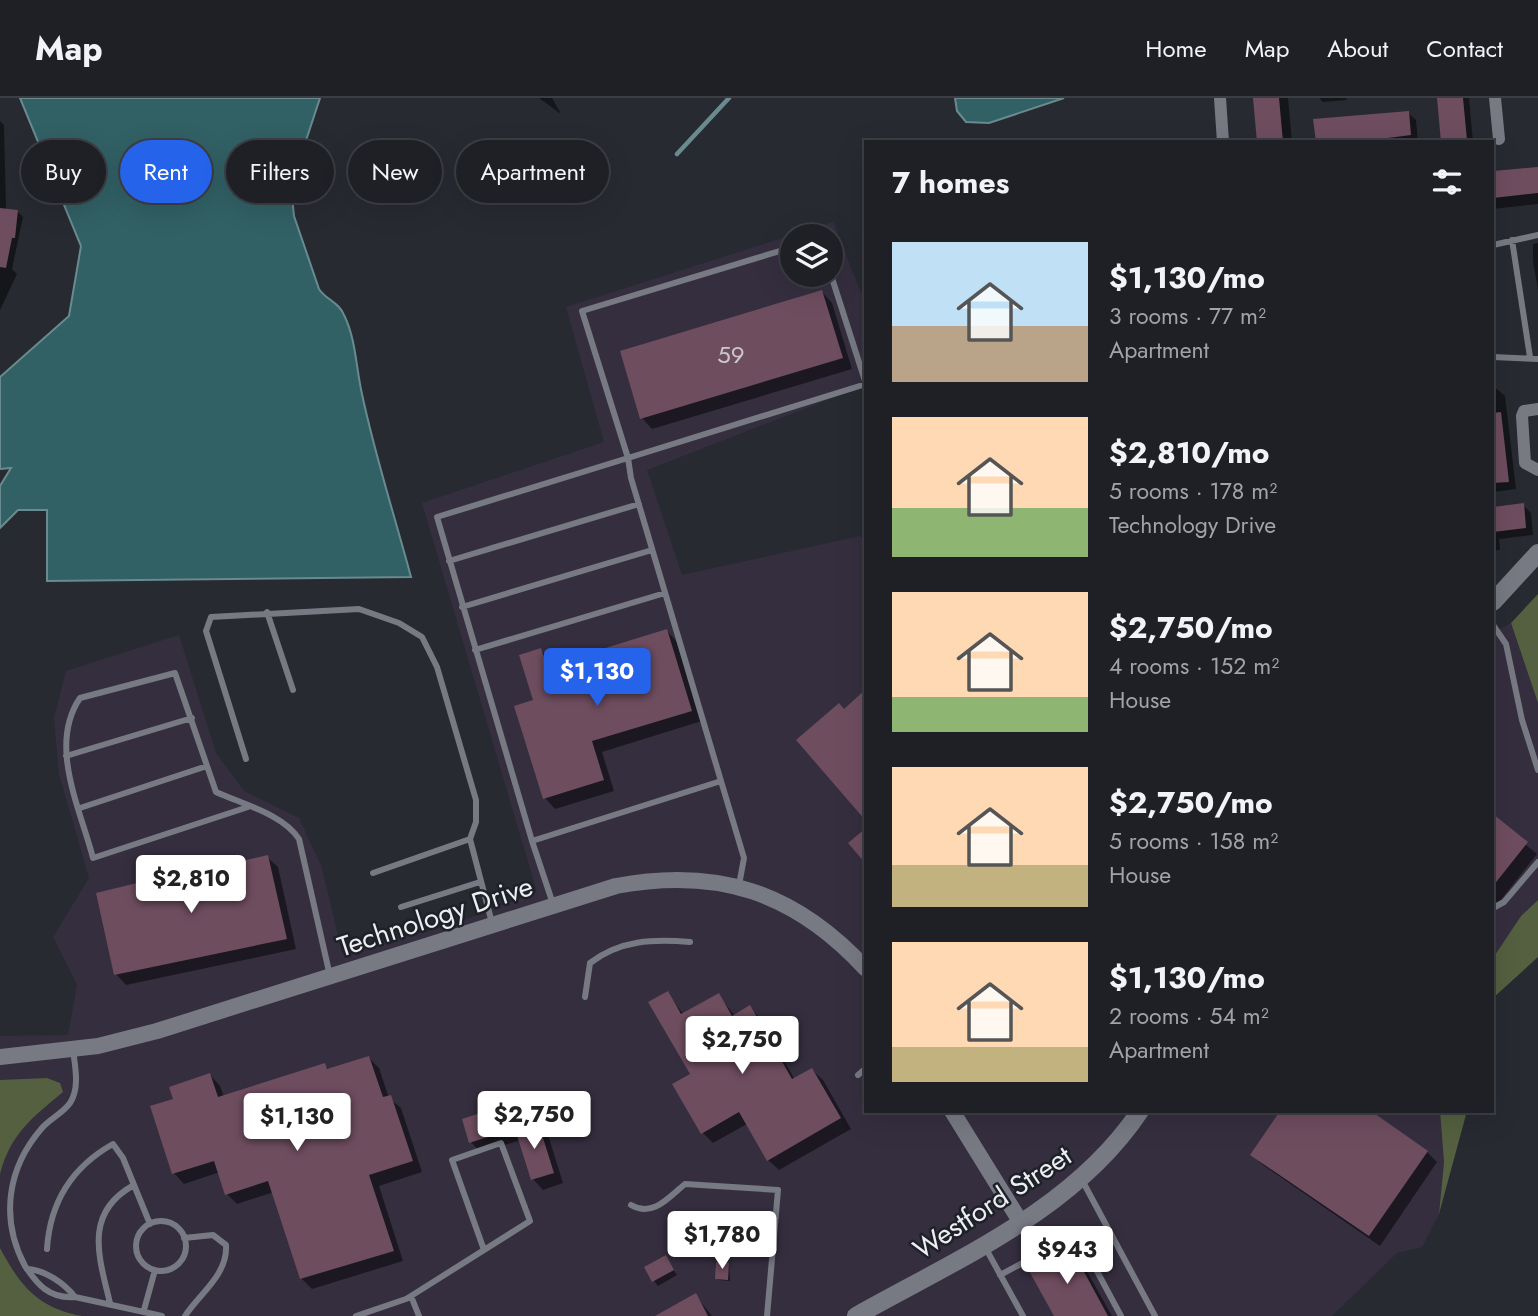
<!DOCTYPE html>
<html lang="en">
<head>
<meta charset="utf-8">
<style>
  :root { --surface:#1e2026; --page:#26282e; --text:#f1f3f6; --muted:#a1a3a7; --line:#3c3e43; --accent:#2563eb }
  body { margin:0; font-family:Jost,sans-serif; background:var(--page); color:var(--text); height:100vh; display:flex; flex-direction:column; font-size:26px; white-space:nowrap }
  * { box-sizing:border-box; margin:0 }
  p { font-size:23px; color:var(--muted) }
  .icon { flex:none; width:38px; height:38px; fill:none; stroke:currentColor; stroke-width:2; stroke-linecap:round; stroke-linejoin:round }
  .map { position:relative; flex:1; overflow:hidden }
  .details { position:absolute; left:864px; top:42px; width:630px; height:973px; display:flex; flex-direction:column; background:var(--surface); border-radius:0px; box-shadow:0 7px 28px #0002,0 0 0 2px var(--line) }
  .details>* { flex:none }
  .hud { position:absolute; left:21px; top:42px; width:665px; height:63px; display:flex; gap:14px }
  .tools { position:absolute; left:780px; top:126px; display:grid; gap:14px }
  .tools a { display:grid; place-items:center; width:63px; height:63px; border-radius:50%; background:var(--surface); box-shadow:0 7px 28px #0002,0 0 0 2px var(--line); font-size:35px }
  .price { position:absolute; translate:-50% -60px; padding:0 16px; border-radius:7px; background:#fff; color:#222; font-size:23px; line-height:46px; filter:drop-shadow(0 2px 4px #0008) }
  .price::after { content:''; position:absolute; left:50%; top:42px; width:21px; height:16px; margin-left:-10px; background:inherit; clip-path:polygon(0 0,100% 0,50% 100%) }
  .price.selected { background:var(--accent); color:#fff }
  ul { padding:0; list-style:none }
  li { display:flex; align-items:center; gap:21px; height:175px; padding:0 28px }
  li span { display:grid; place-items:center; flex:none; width:196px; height:140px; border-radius:0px; color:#555 }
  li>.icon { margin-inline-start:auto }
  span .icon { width:84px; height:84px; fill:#fffc; stroke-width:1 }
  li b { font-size:30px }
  h2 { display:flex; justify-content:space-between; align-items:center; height:84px; padding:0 28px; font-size:30px }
  .pill { padding:0 24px; border-radius:32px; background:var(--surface); box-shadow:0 7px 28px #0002,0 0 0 2px var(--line); font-size:24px; line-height:63px }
  .pill.selected { background:var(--accent); color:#fff }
  header { display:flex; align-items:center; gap:42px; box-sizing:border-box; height:98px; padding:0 35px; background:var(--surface); border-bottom:2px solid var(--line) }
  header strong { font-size:33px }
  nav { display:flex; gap:38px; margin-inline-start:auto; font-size:24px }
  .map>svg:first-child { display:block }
  .commercial { fill:#352e3f; fill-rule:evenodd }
  .forest { fill:#546040 }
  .water { fill:#316065; stroke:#698b8f; stroke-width:2 }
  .shadow { fill:#0007 }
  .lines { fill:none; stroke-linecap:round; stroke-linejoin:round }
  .stream { stroke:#698b8f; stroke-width:4.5 }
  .building { fill:#6e4d5f }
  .service { stroke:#777a83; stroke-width:6 }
  .minor { stroke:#777a83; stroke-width:12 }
  .tertiary { stroke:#777a83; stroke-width:16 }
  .secondary { stroke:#777a83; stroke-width:18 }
  .labels { text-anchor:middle; stroke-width:5; stroke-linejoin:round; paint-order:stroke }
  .number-label { font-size:24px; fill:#ccc6cd }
  .street-label { font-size:28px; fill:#eceef2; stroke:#1e2128 }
</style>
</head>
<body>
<header>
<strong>Map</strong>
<nav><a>Home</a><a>Map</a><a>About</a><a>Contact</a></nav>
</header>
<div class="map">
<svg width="1538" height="1218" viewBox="0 0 1538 1218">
  <rect width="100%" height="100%" fill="#282a32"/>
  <path class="commercial" d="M833,124L866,207V287L647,372L682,477L860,438L866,445V1013H1440L1444,1064L1439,1116L1422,1149L1397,1155L1332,1218H0V938L68,937L77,887L53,839L89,780L59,676L54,620L66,573L179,537L216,655L244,693L299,720L322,770L342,855L451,827L537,794L422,405L604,344L566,209ZM793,138H831V177H793Z
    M1511,525L1538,605V802L1521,818L1493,860V535Z"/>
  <path class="forest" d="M1538,496V605L1511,525Z
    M1538,802V859L1493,900V860L1521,818Z
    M47,980L60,985L63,994C32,1020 11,1035 0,1076V982Z
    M1440,1013H1467L1439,1116L1444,1064Z
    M0,1150C20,1187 37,1210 82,1218H0Z"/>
  <path class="water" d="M20,0H320L291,88L294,118L319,191C326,202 339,204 344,217C356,241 356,270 362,296C375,358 395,419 411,479L47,483V412H18L0,430V388L11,370L0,371V279L69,218L81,148Z
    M955,0H1064L989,25L966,24L957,13Z"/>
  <path class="shadow" d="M539,0H552L561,16Z
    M1255,0H1288L1292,44H1259Z
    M1319,0H1346L1347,2L1323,4Z
    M1439,0H1469L1473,44H1444Z
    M1408,15L1416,22L1418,44H1318Z
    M0,23L4,27L6,112L17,113L23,119L12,171L17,176L0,212Z
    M425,56L430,61L425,81L408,77L403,72Z
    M1538,71V106L1493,111V75Z
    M1538,145V192L1533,163V146Z
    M822,194L832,205L852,271L652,331L642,320Z
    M1493,291H1497L1505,298L1516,391L1493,394Z
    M1523,407L1531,415L1533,437L1499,441L1500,452L1493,453V410Z
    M667,533L677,544L702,623L602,654L614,693L555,711L545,700L535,603L540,552L551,563L561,595L597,584Z
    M864,595L866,597V720L798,642L844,613Z
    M1493,720L1537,756L1496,808L1493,806Z
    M267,759L278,769L296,851L126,887L116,876L225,768Z
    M667,895L684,917L718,897L735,918L750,910L760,920L795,982L812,972L823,982L851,1031L779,1072L768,1062L747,1026L713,1045L703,1035L692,976Z
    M369,960L379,970L389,1000L401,1010L422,1074L379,1088L403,1163L312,1191L301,1180L274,1094L237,1106L227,1096L220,1074L184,1086L174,1075L175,1002L210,977L220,988L224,999L324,967L329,972Z
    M508,1008L519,1019L523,1031L537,1026L548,1037L563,1085L543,1092L533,1081L520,1042L481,1055L471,1044Z
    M1427,1054L1437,1064L1380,1148L1263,1067L1252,1057Z
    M1070,1150L1080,1161L1112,1218H1056Z
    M665,1159L677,1177L658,1188L654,1183Z
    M729,1166L730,1183L719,1182L717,1181Z
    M696,1198L712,1218H659Z"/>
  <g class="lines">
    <path class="stream" d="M677,56L729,0"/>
  </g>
  <path class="building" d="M1253,0H1279L1283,44H1257Z
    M1437,0H1463L1467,42L1441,44Z
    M1409,13L1411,37L1357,44H1316L1313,21Z
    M407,50L426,54L420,77L401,73Z
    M1538,69V95L1493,100V73Z
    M0,110L18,112L15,140H12L6,170L0,169Z
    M822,192L843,260L640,321L620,253Z
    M1501,314L1509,384L1493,385V315Z
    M1524,405L1526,430L1493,434V409Z
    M667,531L692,613L592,643L604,682L543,701L514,608L533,602L519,557L541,550L555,595L595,583L586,556Z
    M866,591V723L796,642L839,605L844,611Z
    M1493,716L1528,744L1493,788Z
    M866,730V766L848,745Z
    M268,757L287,841L114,877L96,795L223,764L224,767Z
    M668,893L681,916L719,895L732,918L750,907L792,981L812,970L841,1020L767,1063L739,1014L701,1036L672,986L690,976L648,904Z
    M369,958L383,999L391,997L413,1063L369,1077L394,1153L300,1181L268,1083L225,1097L214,1063L172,1076L150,1008L173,1001L169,989L210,975L218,999L325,965L327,971Z
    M509,1006L516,1030L469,1045L462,1021Z
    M1280,1013H1371L1428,1053L1369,1138L1250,1057Z
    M538,1024L554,1075L531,1082L515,1031Z
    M1070,1148L1108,1218H1054L1028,1171Z
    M666,1157L674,1172L652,1184L644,1169Z
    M716,1164L729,1165L728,1182L715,1181Z
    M696,1195L708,1218H655Z"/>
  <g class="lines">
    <path class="service" d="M1512,142L1530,259
      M1493,147L1538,137
      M1493,259L1538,261
      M449,463L639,406
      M462,509L652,452
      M267,514L293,592
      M1493,527L1506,546L1522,622L1538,672
      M475,552L665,495
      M66,658L192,620
      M246,661L206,533L211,519L359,511L399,525L422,539L437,569L476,702V724L470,741L492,825
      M721,683L744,760L739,787
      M248,709L93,760C80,710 48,647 80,600L175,575L216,694C242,706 283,716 299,741L330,878
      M80,710L207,668
      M532,743L437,419L628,360L582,213L793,149
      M373,775L470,741
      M553,806L532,743L721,683L631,380L628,360L866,286L831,177
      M401,809L480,784
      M1493,810L1504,804L1538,764
      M585,899L590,865C620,842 653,841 690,844
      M73,952C75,968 80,990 70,1005C63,1015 50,1021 42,1030C7,1070 0,1121 25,1168C37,1186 49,1201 75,1199L162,1218
      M858,977L866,970
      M1082,1082L1155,1218
      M134,1087L150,1126
      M631,1107C653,1120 669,1099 685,1086L778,1092L767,1218
      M136 1148a25 25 0 1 1 50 0a25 25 0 1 1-50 0Z
      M184,1140L213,1137L226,1147C228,1177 199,1196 185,1218
      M985,1149L1023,1218
      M47,1151C50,1104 72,1069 113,1046L123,1060L134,1087C83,1115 99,1159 110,1205
      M27,1171C45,1172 64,1185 75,1199
      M1000,1177L1077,1136L1121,1218
      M411,1198L419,1218
      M144,1212L155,1172
      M356,1218L406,1201L411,1198L530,1123L501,1045L452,1062L484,1152"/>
    <path class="minor" d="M1220,0L1223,44
      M1495,0L1499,41
      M1538,311L1524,313L1522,318L1525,365L1538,372"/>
    <path class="tertiary" d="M0,959L98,948L157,933L616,788C718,769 795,794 866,871
      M952,1013L1020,1123"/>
    <path class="secondary" d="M1493,504L1538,455
      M856,1218C957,1161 1074,1112 1140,1013"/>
  </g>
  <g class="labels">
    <g class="number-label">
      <text x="731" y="265">59</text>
    </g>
    <g class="street-label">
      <text transform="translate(435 818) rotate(-18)" y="10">Technology Drive</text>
      <text transform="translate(992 1104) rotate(-33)" y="10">Westford Street</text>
    </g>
  </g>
</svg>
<div class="tools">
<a><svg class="icon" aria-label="layers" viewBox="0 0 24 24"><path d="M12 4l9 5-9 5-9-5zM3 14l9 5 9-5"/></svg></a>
</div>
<b class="price selected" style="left:597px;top:610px">$1,130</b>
<b class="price" style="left:191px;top:817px">$2,810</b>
<b class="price" style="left:742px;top:978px">$2,750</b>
<b class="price" style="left:534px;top:1053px">$2,750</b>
<b class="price" style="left:297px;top:1055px">$1,130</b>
<b class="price" style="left:722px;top:1173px">$1,780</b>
<b class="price" style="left:1067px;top:1188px">$943</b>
<div class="hud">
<a class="pill">Buy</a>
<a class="pill selected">Rent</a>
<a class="pill">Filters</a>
<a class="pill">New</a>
<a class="pill">Apartment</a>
</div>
<section class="details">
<h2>7 homes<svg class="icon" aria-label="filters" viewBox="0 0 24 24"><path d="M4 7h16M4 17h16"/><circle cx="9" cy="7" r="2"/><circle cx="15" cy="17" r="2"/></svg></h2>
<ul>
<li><span style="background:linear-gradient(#bfe0f5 60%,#b9a48a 0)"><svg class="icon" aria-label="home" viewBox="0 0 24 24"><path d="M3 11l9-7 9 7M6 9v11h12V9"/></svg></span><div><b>$1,130/mo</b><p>3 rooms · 77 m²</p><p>Apartment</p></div></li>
<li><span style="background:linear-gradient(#ffd9b3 65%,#8fb573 0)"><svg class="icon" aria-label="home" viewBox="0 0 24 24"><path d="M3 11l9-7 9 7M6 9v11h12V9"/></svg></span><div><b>$2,810/mo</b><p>5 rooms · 178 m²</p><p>Technology Drive</p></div></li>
<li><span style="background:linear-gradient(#ffd9b3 75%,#8fb573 0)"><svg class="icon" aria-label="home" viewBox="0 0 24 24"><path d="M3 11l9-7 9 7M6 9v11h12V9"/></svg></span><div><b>$2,750/mo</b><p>4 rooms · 152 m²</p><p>House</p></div></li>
<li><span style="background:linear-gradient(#ffd9b3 70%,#c2b280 0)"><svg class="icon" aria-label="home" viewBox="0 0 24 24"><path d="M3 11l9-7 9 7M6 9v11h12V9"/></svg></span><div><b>$2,750/mo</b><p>5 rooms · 158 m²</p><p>House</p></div></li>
<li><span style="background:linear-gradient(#ffd9b3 75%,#c2b280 0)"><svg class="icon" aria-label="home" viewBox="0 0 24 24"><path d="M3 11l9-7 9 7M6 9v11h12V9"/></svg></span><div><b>$1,130/mo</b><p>2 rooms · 54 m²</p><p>Apartment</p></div></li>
</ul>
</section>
</div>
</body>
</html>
